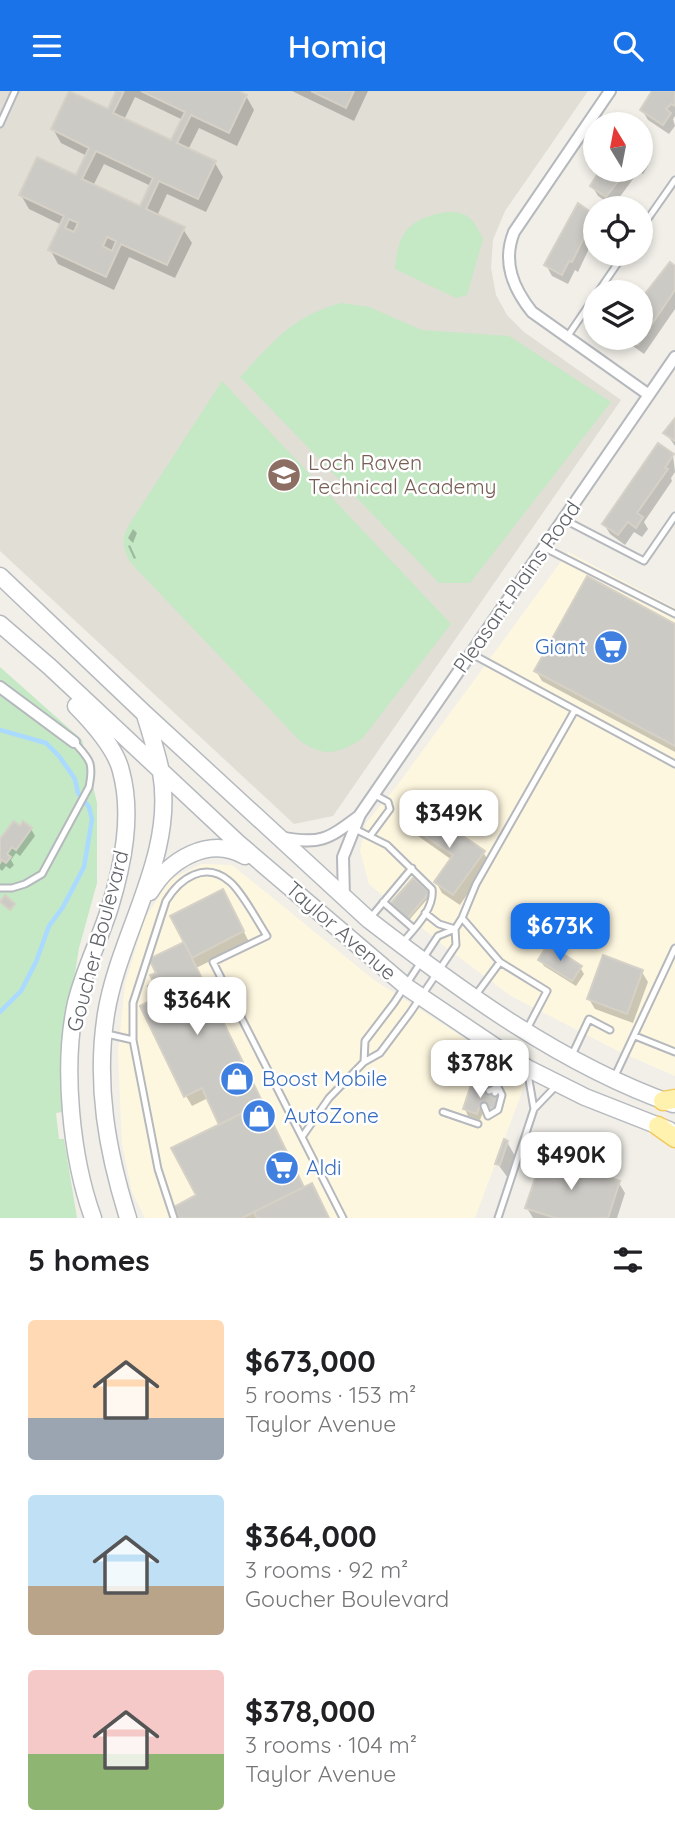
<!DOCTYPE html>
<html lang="en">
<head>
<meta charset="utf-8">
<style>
  :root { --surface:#fff; --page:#f6f6f6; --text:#202124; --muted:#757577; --accent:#1a73e8 }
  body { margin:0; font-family:Quicksand,sans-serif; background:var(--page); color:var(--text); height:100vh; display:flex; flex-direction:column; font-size:26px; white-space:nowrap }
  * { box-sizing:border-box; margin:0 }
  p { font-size:23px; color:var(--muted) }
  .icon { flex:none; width:38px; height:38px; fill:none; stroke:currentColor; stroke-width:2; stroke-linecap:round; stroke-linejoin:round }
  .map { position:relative; height:1127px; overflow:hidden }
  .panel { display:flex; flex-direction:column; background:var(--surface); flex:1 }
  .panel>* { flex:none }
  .needle { width:46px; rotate:350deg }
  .controls { position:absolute; left:583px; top:21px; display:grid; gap:14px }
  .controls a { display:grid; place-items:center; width:70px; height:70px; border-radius:50%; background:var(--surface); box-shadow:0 4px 10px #0003; font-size:35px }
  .price { position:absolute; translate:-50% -60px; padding:0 16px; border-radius:14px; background:#fff; color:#222; font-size:23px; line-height:46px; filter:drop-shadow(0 2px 4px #0008) }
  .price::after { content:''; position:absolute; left:50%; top:42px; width:21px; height:16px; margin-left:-10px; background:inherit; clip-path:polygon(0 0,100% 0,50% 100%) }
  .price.selected { background:var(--accent); color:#fff }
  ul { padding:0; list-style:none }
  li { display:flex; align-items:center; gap:21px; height:175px; padding:0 28px }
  li span { display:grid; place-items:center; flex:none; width:196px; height:140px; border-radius:7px; color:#555 }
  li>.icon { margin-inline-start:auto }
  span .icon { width:84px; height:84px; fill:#fffc; stroke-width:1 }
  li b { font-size:30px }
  h2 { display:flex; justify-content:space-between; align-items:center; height:84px; padding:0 28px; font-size:30px }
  header { display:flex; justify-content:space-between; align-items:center; height:91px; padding:0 28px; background:var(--accent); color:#fff; font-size:32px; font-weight:600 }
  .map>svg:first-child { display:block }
  .commercial { fill:#fef7e0 }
  .education { fill:#e1ded6 }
  .green { fill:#c5e8c5 }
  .shadow { fill:#0003; fill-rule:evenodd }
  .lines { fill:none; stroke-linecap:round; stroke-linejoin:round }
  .stream { stroke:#aadaff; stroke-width:4.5 }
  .building { fill:#cccac5; stroke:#d6d1c6; stroke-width:2; fill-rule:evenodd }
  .service-casing { stroke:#b5b8bc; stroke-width:9 }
  .minor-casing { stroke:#b5b8bc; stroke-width:14 }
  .secondary-casing { stroke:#b6babf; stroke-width:19 }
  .primary-casing { stroke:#f2c960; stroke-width:21 }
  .service { stroke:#fff; stroke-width:5 }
  .minor { stroke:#fff; stroke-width:10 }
  .secondary { stroke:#fff; stroke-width:16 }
  .primary { stroke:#fff2af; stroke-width:18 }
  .labels { text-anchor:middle; stroke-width:5; stroke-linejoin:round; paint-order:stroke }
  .education-label { font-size:21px; fill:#785e54; stroke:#fff; text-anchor:start }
  .street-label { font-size:21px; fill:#5f6368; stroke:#fff }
  .shop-label { font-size:21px; fill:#366cbe; stroke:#fff; text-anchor:start }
</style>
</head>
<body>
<header><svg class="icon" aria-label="menu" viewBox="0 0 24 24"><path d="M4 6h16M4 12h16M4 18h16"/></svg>Homiq<svg class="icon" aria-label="search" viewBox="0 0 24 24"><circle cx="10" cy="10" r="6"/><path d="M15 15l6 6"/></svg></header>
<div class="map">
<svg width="675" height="1127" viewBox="0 0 675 1127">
  <rect width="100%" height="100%" fill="#f1efe8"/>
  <path class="commercial" d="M568,461L675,517V985L620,961L511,905L444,855L369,793L360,760L366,732L396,696Z
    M202,773L232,774L374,889L486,961L525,993L475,1127H145L132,1101L122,1053L118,962L125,893L145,827L171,788Z"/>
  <path class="education" d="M0,0H588L505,120L493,149L491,177L496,204L507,224L524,241L621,309L333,725L294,733L0,460Z"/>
  <path class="green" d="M447,121C470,121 474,129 483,148L467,204L456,207L395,178C398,141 409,127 447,121Z
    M341,212L369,216L422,239L509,245L611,311L470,492H439L240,286C274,250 291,226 341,212Z
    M222,290L451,533L362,648C337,663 324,667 299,649L130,471C122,454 121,448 130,432Z
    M0,576L82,649L97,712V792L79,857L65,945L62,1021L56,1022L59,1048H64L77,1127H0Z"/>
  <path class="shadow" d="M118,0H235L246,5L254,19L237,55L199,37L188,59L215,72L223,86L206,121L167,103L157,125L183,138L192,152L175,187L129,166L114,199L58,173L50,158L62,134L29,118L21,104L77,87L87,65L61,52L53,38L108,21ZM135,6L183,29L172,51L124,29ZM104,73L151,95L141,117L93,95Z
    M292,0H368L354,30Z
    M654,0H675V25L673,28L675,35L669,43L648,29L642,19Z
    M640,44L651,58L644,68L648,75L643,83L639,80L613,115L598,105L592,95L602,79H640Z
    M579,115L595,124V145L578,181L575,179L568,193L552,185L546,174Z
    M675,177V218L644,263L630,253L626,247H640Z
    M675,328V355L666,342Z
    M673,365L675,381L671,387L672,390L644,431L648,438L642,446L634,441L625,454L610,443L604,433Z
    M133,438L137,442L133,452L128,447Z
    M130,454L136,467L134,468L128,455Z
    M675,535V661L542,590L536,580Z
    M412,735L483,761L489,771L460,814L442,802L436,791L452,769L418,745Z
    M20,737L31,738L35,745L20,765L16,762L11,769L14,774L10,778L6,775L2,780L0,778V751Z
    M429,802L430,805L409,829L394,816Z
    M229,811L249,851L196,877L304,1098L328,1127H181L198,1105L222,1034L208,1007L192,1015L186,1005L157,909L156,893L158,882Z
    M540,869L580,876L584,883L576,895L544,875Z
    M642,881L648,891L633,932L595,918L589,908Z
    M499,1005L503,1012L498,1024L484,1019L480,1029L468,1025L465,1018Z
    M507,1051L515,1065L508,1087L497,1072Z
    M619,1092L625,1102L617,1127H533L527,1117Z"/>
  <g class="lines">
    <path class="stream" d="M0,639L46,652L59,665L75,688L78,702L89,716L92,728L84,776L63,816L49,835L36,871L21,900L0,921"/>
  </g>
  <path class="building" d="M69,0L108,18L116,0H124L113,22L171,49L185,21L141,0H239L247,4L229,42L191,24L177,52L216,70L198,108L159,90L146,118L185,136L167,174L121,153L106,186L48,159L64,125L19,104L37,66L76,84L89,57L51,38ZM96,60L153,87L140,115L82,88ZM69,128L78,132L74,141L65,137ZM107,146L116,150L112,160L103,155Z
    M311,0H354L346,17Z
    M652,0H675V15L671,13L666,18L671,22L663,34L640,19Z
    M600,79H627L606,106L590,95Z
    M578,112L595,124L572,171L569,170L562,184L544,174Z
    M670,171L675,175V199L638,254L627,247H640V209Z
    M675,327V350L663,342Z
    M658,352L674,363L665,377L668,378L637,422L643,426L636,437L628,431L618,444L602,433Z
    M587,485L675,533V655L534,580Z
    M422,717L485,760L453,804L434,791L453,764L410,735Z
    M14,730L20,735L23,730L32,737L16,759L12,756L7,763L11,766L6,772L2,769L0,772V748Z
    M413,787L430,801L407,828L390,813Z
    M223,798L244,840L192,867L170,825Z
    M5,804L15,813L10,819L0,811Z
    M184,851L263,1012L219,1034L202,997L184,1006L140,915L154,908L148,895L154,892L150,884L156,882L149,868Z
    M548,853L582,875L572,890L538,869Z
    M603,864L643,879L627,923L587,908Z
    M471,994L500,1004L495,1018L480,1014L477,1023L463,1018Z
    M263,1012L304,1096L242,1127H179L174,1116L196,1104L171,1057Z
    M504,1048L508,1050L500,1074L495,1073Z
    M543,1064L620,1090L608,1127H555L525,1117Z
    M312,1092L329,1127H257L254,1121Z"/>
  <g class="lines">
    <g class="service-casing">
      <path id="service" d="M0,33L15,0
        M640,139L675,89
        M598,201L624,163
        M567,246L595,205
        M563,428L644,470L675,425
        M543,456L675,523
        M470,562L675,673
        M355,738L387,754L432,798C435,817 415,837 403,851
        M370,745L390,718L388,711L375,704
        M0,797H12L25,793L42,783L89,696C94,671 90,669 74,651
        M383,811L414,838
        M425,822L439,833L455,838
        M371,826L412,777
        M462,827L500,871
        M475,905L500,871L547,900L527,938
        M107,943L133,949
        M635,945L675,961
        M572,964L589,928L610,939
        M364,971L365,950L394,912L438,845L455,838L462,827L476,793L575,619
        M455,984L489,989L498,996L495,1002
        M614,987L675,857
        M484,1015L488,1025
        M534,1018L556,995
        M443,1021L478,1033
        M488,1025L498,1019L502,1004L498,996L489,1000
        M302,1046L329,1007L364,971L380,962L410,922L456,854L455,838
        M174,1127L158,1078L133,949V912L166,810C180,787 205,770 229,790C241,799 258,831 267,845L213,871L343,1127
        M498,1127L534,1018L528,983"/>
    </g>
    <g class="minor-casing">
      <path id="minor" d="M610,0L514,141C502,171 513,197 532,221L649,304
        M0,596L74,651
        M280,746C320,754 327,749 359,725L675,266
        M344,807L343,766L359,726"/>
    </g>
    <g class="secondary-casing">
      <path id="secondary" d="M0,485L144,622L369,829C461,900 562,974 673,1013
        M0,533L50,576L238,752L408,897L527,977L585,1006L669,1039
        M76,615C91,630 116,658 121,680C133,724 123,773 110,816C100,848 84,879 76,912C62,975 71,1066 93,1127
        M150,801C169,769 209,744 245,765
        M128,1127C107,1060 95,993 106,923C119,842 176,765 161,681C157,662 151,643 145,624"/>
    </g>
    <g class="primary-casing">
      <path id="primary" d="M663,1010L675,1008
        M658,1035L675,1047"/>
    </g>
    <use href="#service" class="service"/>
    <use href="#minor" class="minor"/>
    <use href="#secondary" class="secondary"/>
    <use href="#primary" class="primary"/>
  </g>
  <defs>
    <g id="school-disc" transform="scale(1.75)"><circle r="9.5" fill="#8d6e63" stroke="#fff"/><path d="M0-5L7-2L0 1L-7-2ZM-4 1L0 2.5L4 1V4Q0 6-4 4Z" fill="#fff"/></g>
    <g id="supermarket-disc" transform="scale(1.75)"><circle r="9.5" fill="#3f7fe0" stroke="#fff"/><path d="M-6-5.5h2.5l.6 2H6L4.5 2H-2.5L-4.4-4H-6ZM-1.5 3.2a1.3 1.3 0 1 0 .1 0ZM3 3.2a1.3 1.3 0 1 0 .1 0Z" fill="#fff"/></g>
    <g id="shop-disc" transform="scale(1.75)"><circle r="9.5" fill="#3f7fe0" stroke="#fff"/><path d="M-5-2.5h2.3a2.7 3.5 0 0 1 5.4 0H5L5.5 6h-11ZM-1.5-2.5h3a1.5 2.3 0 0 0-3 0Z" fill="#fff"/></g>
  </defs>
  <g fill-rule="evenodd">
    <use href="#school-disc" x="284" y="384"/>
    <use href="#supermarket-disc" x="611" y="556"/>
    <use href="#shop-disc" x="237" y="988"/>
    <use href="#shop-disc" x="259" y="1025"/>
    <use href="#supermarket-disc" x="282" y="1077"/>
  </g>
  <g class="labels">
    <g class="education-label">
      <text x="308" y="379">Loch Raven<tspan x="308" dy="24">Technical Academy</tspan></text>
    </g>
    <g class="street-label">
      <text transform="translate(517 496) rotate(-55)" y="7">Pleasant Plains Road</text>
      <text transform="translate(341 840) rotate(41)" y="7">Taylor Avenue</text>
      <text transform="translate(98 850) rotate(-75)" y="7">Goucher Boulevard</text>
    </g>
    <g class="shop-label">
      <text x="586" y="563" text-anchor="end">Giant</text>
      <text x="262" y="995">Boost Mobile</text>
      <text x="284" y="1032">AutoZone</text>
      <text x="306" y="1084">Aldi</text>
    </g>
  </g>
</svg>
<div class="controls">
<a><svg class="needle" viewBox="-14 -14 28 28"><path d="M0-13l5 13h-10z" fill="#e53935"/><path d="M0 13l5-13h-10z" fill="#757577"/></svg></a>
<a><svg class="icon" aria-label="locate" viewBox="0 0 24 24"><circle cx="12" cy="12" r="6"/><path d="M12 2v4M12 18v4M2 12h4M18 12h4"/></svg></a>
<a><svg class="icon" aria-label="layers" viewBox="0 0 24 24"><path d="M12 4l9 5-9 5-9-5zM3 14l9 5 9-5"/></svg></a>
</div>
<b class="price" style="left:449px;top:759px">$349K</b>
<b class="price selected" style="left:560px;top:872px">$673K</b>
<b class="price" style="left:197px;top:946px">$364K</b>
<b class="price" style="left:480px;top:1009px">$378K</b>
<b class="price" style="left:571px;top:1101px">$490K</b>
</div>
<section class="panel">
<h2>5 homes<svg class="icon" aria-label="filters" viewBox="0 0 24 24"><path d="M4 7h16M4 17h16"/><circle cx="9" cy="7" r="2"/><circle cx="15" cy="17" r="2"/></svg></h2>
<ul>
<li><span style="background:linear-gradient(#ffd9b3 70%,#9aa5b1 0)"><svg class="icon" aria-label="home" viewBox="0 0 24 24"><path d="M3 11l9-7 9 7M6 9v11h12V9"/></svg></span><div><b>$673,000</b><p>5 rooms · 153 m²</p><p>Taylor Avenue</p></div></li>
<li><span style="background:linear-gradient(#bfe0f5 65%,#b9a48a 0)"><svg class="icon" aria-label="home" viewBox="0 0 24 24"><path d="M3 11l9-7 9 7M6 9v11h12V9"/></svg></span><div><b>$364,000</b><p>3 rooms · 92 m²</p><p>Goucher Boulevard</p></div></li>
<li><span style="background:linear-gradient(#f6c9c9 60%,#8fb573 0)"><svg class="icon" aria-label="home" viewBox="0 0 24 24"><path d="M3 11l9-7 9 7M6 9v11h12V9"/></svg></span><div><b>$378,000</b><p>3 rooms · 104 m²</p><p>Taylor Avenue</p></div></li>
</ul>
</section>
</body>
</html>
